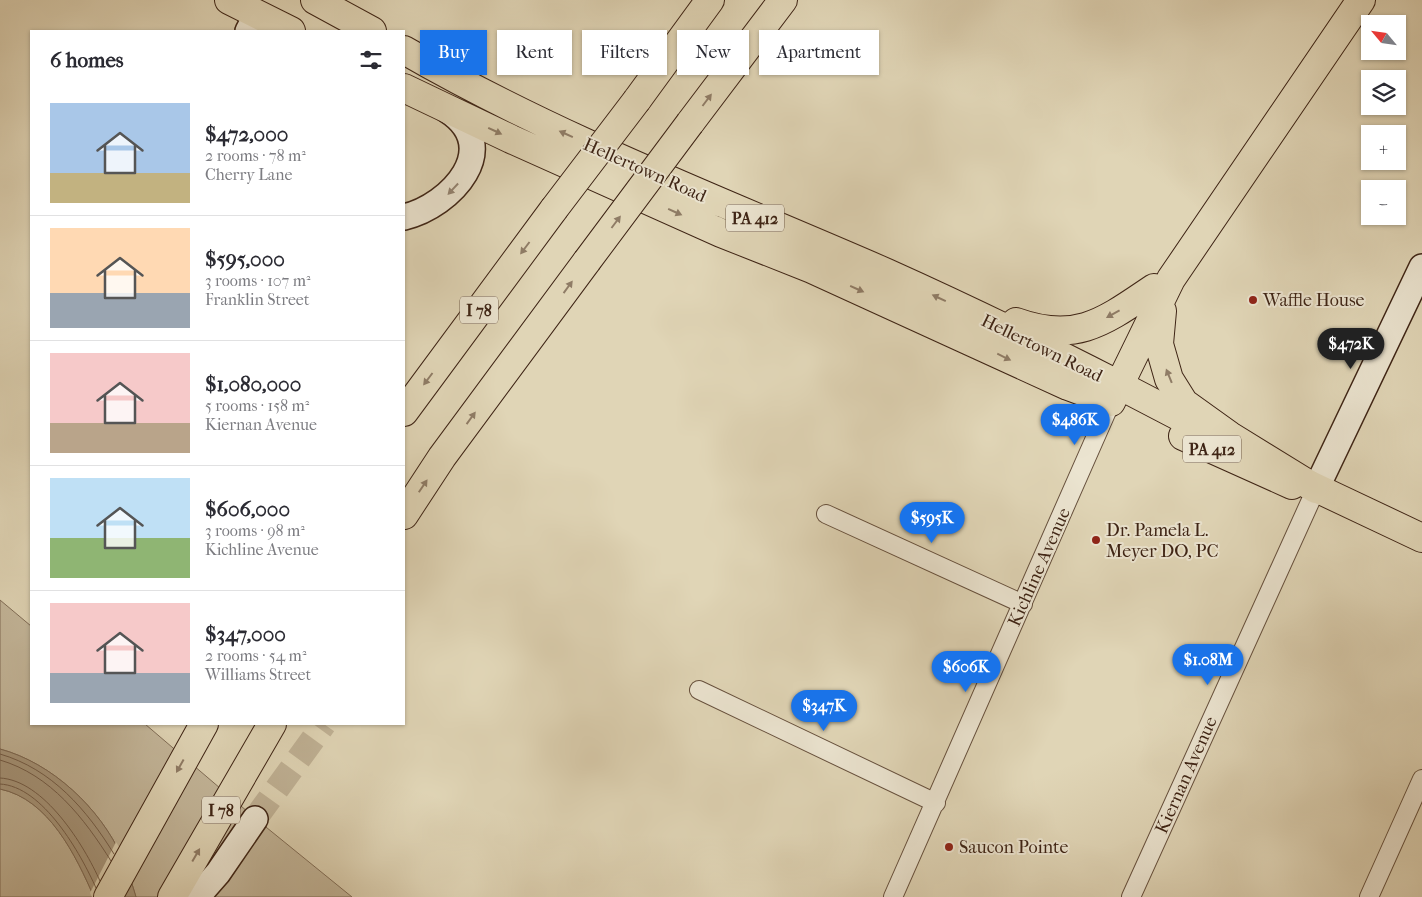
<!DOCTYPE html>
<html lang="en">
<head>
<meta charset="utf-8">
<style>
  :root { --surface:#fff; --page:#f2f2f3; --text:#2b2b33; --muted:#7c7c81; --line:#e1e1e2; --accent:#1a73e8 }
  body { margin:0; font-family:"IM FELL French Canon",serif; background:var(--page); color:var(--text); height:100vh; display:flex; flex-direction:column; font-size:19px; white-space:nowrap }
  * { box-sizing:border-box; margin:0 }
  p { font-size:16px; color:var(--muted) }
  .icon { flex:none; width:28px; height:28px; fill:none; stroke:currentColor; stroke-width:2; stroke-linecap:round; stroke-linejoin:round }
  .map { position:relative; flex:1; overflow:hidden }
  .sheet { position:absolute; left:30px; top:30px; width:375px; height:695px; display:flex; flex-direction:column; background:var(--surface); border-radius:0px; box-shadow:0 1px 4px #0004 }
  .sheet>* { flex:none }
  .guide { position:absolute; left:420px; top:30px; width:475px; height:45px; display:flex; gap:10px }
  .needle { width:32px; rotate:299deg }
  .tools { position:absolute; left:1361px; top:15px; display:grid; gap:10px }
  .tools a { display:grid; place-items:center; width:45px; height:45px; border-radius:0px; background:var(--surface); box-shadow:0 1px 4px #0004; font-size:25px }
  .price { position:absolute; translate:-50% -42px; padding:0 11px; border-radius:18px; background:var(--accent); color:#fff; font-size:16px; line-height:32px; filter:drop-shadow(0 1px 2px #0008) }
  .price::after { content:''; position:absolute; left:50%; top:30px; width:15px; height:11px; margin-left:-8px; background:inherit; clip-path:polygon(0 0,100% 0,50% 100%) }
  .price.active { background:#222; color:#fff }
  ul { padding:0; list-style:none }
  li { display:flex; align-items:center; gap:15px; height:125px; padding:0 20px }
  li+li { border-top:1px solid var(--line) }
  li span { display:grid; place-items:center; flex:none; width:140px; height:100px; border-radius:0px; color:#555 }
  li>.icon { margin-inline-start:auto }
  span .icon { width:60px; height:60px; fill:#fffc; stroke-width:1 }
  li b { font-size:21px }
  h2 { display:flex; justify-content:space-between; align-items:center; height:60px; padding:0 20px; font-size:21px }
  .pill { padding:0 18px; border-radius:0px; background:var(--surface); box-shadow:0 1px 4px #0004; font-size:18px; line-height:45px }
  .pill.active { background:var(--accent); color:#fff }
  .map>svg:first-child { display:block }
  .green { fill:#c4b79b; stroke:#816e58 }
  .water { fill:#a9997f; stroke:#7e6a55 }
  .pier { fill:#e0d5b6 }
  .lines { fill:none; stroke-linecap:round; stroke-linejoin:round }
  .shore { stroke:#745e4a; stroke-width:1 }
  .secondary-tunnel { stroke:#c0b296; stroke-width:25; stroke-dasharray:25 12; stroke-linecap:butt }
  .street-casing { stroke:#66503d; stroke-width:20 }
  .secondary-casing { stroke:#3e2415; stroke-width:28 }
  .primary-casing { stroke:#3e2415; stroke-width:30 }
  .highway-casing { stroke:#3e2415; stroke-width:30 }
  .street { stroke:#ebe4d0; stroke-width:18 }
  .secondary { stroke:#ebe4d0; stroke-width:25 }
  .primary { stroke:#e0d5b6; stroke-width:28 }
  .highway { stroke:#e0d5b6; stroke-width:28 }
  .highway-bridge-casing { stroke:#3e2415; stroke-width:30; stroke-linecap:butt }
  .highway-bridge { stroke:#e0d5b6; stroke-width:28 }
  .oneway { fill:#8f7c66 }
  .oneway2 { fill:#948472 }
  .poi-dot { fill:#8f2418; stroke:#ebe4d0; stroke-width:2 }
  .labels { text-anchor:middle; stroke-width:4; stroke-linejoin:round; paint-order:stroke }
  .shield { fill:#ebe4d0; stroke:#725e4d; stroke-width:1 }
  .shield-label { font-size:16px; font-weight:bold; fill:#3e2415 }
  .street-label { font-size:18px; fill:#3e2415; stroke:#ebe4d0 }
  .poi-label { font-size:18px; fill:#3e2415; stroke:#ebe4d0; text-anchor:start }
</style>
</head>
<body>
<div class="map">
<svg width="1422" height="897" viewBox="0 0 1422 897">
  <rect width="100%" height="100%" fill="#e0d5b6"/>
  <filter id="stains"><feTurbulence type="fractalNoise" baseFrequency=".004" numOctaves="4"/><feColorMatrix values="0 0 0 0 .2 0 0 0 0 .09 0 0 0 0 .02 0 0 0 .5 -.17"/></filter>
  <radialGradient id="worn" r=".72"><stop offset=".6" stop-color="#630" stop-opacity="0"/><stop offset="1" stop-color="#630" stop-opacity=".3"/></radialGradient>
  <path class="green" d="M0,600L31,626V724H145L248,812C231,836 196,888 168,897C159,897 146,897 136,897C132,884 128,870 122,857C100,808 52,763 0,749Z
    M0,789C49,799 76,856 94,897H0Z
    M261,823L352,897H209Z"/>
  <path class="water" d="M0,749C52,763 100,808 122,857C128,870 132,884 136,897H94C76,856 49,799 0,789Z"/>
  <path class="pier" d="M116,842L124,855V897H92L90,893Z"/>
  <g class="lines">
    <path class="shore" d="M0,754C52,769 87,810 114,854
      M0,760C51,775 84,818 111,861
      M0,778C44,780 84,845 100,881
      M0,784C43,786 81,854 96,888"/>
    <path class="secondary-tunnel" d="M255,819L324,724"/>
    <g class="street-casing">
      <path id="street" d="M826,514L1023,604
        M699,690L936,803
        M893,897L1111,402
        M1131,897L1316,489
        M1369,897L1422,779"/>
    </g>
    <g class="secondary-casing">
      <path id="secondary" d="M248,31L257,14
        M404,217C451,206 505,147 447,110
        M1316,489L1422,267
        M197,897L218,873L255,819"/>
    </g>
    <g class="primary-casing">
      <path id="primary" d="M1119,385L1211,433
        M1183,436L1292,485
        M1295,478L1422,538"/>
    </g>
    <g class="highway-casing">
      <path id="highway" d="M229,0L291,31
        M315,0L372,31
        M404,50C558,139 724,202 887,273C965,308 1043,346 1119,385
        M404,88L511,139L721,233L812,269L1068,386L1111,402L1171,279L1361,0
        M637,100L710,0
        M690,123L783,0
        M1162,311L1159,344L1169,379L1184,403L1230,436L1316,489
        M1016,322C1077,344 1105,321 1154,288
        M404,412L554,209
        M404,515L442,457L587,261
        M108,897L204,724
        M172,897L272,724"/>
    </g>
    <use href="#street" class="street"/>
    <use href="#secondary" class="secondary"/>
    <use href="#primary" class="primary"/>
    <use href="#highway" class="highway"/>
    <g class="highway-bridge-casing">
      <path id="highway-bridge" d="M554,209L637,100
        M587,261L690,123"/>
    </g>
    <use href="#highway-bridge" class="highway-bridge"/>
  </g>
  <defs><path id="oneway-solid" d="M-6-.8H1V-3.2L6.5 0L1 3.2V.8H-6Z" transform="scale(1.25)"/></defs>
  <g class="oneway">
    <use href="#oneway-solid" transform="translate(707 100) rotate(-53)"/>
    <use href="#oneway-solid" transform="translate(495 131) rotate(25)"/>
    <use href="#oneway-solid" transform="translate(566 134) rotate(-156)"/>
    <use href="#oneway-solid" transform="translate(675 212) rotate(24)"/>
    <use href="#oneway-solid" transform="translate(616 222) rotate(-53)"/>
    <use href="#oneway-solid" transform="translate(525 248) rotate(127)"/>
    <use href="#oneway-solid" transform="translate(568 287) rotate(-54)"/>
    <use href="#oneway-solid" transform="translate(857 289) rotate(24)"/>
    <use href="#oneway-solid" transform="translate(939 298) rotate(-155)"/>
    <use href="#oneway-solid" transform="translate(1113 314) rotate(151)"/>
    <use href="#oneway-solid" transform="translate(1004 357) rotate(26)"/>
    <use href="#oneway-solid" transform="translate(1169 376) rotate(-112)"/>
    <use href="#oneway-solid" transform="translate(428 379) rotate(127)"/>
    <use href="#oneway-solid" transform="translate(471 418) rotate(-54)"/>
    <use href="#oneway-solid" transform="translate(423 486) rotate(-56)"/>
    <use href="#oneway-solid" transform="translate(180 766) rotate(119)"/>
    <use href="#oneway-solid" transform="translate(196 855) rotate(-60)"/>
  </g>
  <use class="oneway2" href="#oneway-solid" transform="translate(453 189) rotate(133)"/>
  <g class="poi-dot">
    <circle cx="1253" cy="300" r="5"/>
    <circle cx="1096" cy="540" r="5"/>
    <circle cx="949" cy="847" r="5"/>
  </g>
  <g class="labels">
    <g class="shield">
      <rect x="726" y="204.5" width="58" height="27" rx="4"/>
      <rect x="460" y="296.5" width="38" height="27" rx="4"/>
      <rect x="1183" y="435.5" width="58" height="27" rx="4"/>
      <rect x="202" y="796.5" width="38" height="27" rx="4"/>
    </g>
    <g class="shield-label">
      <text x="755" y="224">PA 412</text>
      <text x="479" y="316">I 78</text>
      <text x="1212" y="455">PA 412</text>
      <text x="221" y="816">I 78</text>
    </g>
    <g class="street-label">
      <text transform="translate(645 170) rotate(24)" y="6">Hellertown Road</text>
      <text transform="translate(1042 348) rotate(26)" y="6">Hellertown Road</text>
      <text transform="translate(1039 567) rotate(-66)" y="6">Kichline Avenue</text>
      <text transform="translate(1186 775) rotate(-66)" y="6">Kiernan Avenue</text>
    </g>
    <g class="poi-label">
      <text x="1263" y="306">Waffle House</text>
      <text x="1106" y="536">Dr. Pamela L.<tspan x="1106" dy="21">Meyer DO, PC</tspan></text>
      <text x="959" y="853">Saucon Pointe</text>
    </g>
  </g>
  <rect width="100%" height="100%" filter="url(#stains)"/>
  <rect width="100%" height="100%" fill="url(#worn)"/>
</svg>
<div class="tools">
<a><svg class="needle" viewBox="-14 -14 28 28"><path d="M0-13l5 13h-10z" fill="#e53935"/><path d="M0 13l5-13h-10z" fill="#7c7c81"/></svg></a>
<a><svg class="icon" aria-label="layers" viewBox="0 0 24 24"><path d="M12 4l9 5-9 5-9-5zM3 14l9 5 9-5"/></svg></a>
<a>+</a>
<a>−</a>
</div>
<b class="price active" style="left:1351px;top:370px">$472K</b>
<b class="price" style="left:1075px;top:446px">$486K</b>
<b class="price" style="left:932px;top:544px">$595K</b>
<b class="price" style="left:1208px;top:686px">$1.08M</b>
<b class="price" style="left:966px;top:693px">$606K</b>
<b class="price" style="left:824px;top:732px">$347K</b>
<div class="guide">
<a class="pill active">Buy</a>
<a class="pill">Rent</a>
<a class="pill">Filters</a>
<a class="pill">New</a>
<a class="pill">Apartment</a>
</div>
<section class="sheet">
<h2>6 homes<svg class="icon" aria-label="filters" viewBox="0 0 24 24"><path d="M4 7h16M4 17h16"/><circle cx="9" cy="7" r="2"/><circle cx="15" cy="17" r="2"/></svg></h2>
<ul>
<li><span style="background:linear-gradient(#a9c7e8 70%,#c2b280 0)"><svg class="icon" aria-label="home" viewBox="0 0 24 24"><path d="M3 11l9-7 9 7M6 9v11h12V9"/></svg></span><div><b>$472,000</b><p>2 rooms · 78 m²</p><p>Cherry Lane</p></div></li>
<li><span style="background:linear-gradient(#ffd9b3 65%,#9aa5b1 0)"><svg class="icon" aria-label="home" viewBox="0 0 24 24"><path d="M3 11l9-7 9 7M6 9v11h12V9"/></svg></span><div><b>$595,000</b><p>3 rooms · 107 m²</p><p>Franklin Street</p></div></li>
<li><span style="background:linear-gradient(#f6c9c9 70%,#b9a48a 0)"><svg class="icon" aria-label="home" viewBox="0 0 24 24"><path d="M3 11l9-7 9 7M6 9v11h12V9"/></svg></span><div><b>$1,080,000</b><p>5 rooms · 158 m²</p><p>Kiernan Avenue</p></div></li>
<li><span style="background:linear-gradient(#bfe0f5 60%,#8fb573 0)"><svg class="icon" aria-label="home" viewBox="0 0 24 24"><path d="M3 11l9-7 9 7M6 9v11h12V9"/></svg></span><div><b>$606,000</b><p>3 rooms · 98 m²</p><p>Kichline Avenue</p></div></li>
<li><span style="background:linear-gradient(#f6c9c9 70%,#9aa5b1 0)"><svg class="icon" aria-label="home" viewBox="0 0 24 24"><path d="M3 11l9-7 9 7M6 9v11h12V9"/></svg></span><div><b>$347,000</b><p>2 rooms · 54 m²</p><p>Williams Street</p></div></li>
</ul>
</section>
</div>
</body>
</html>
